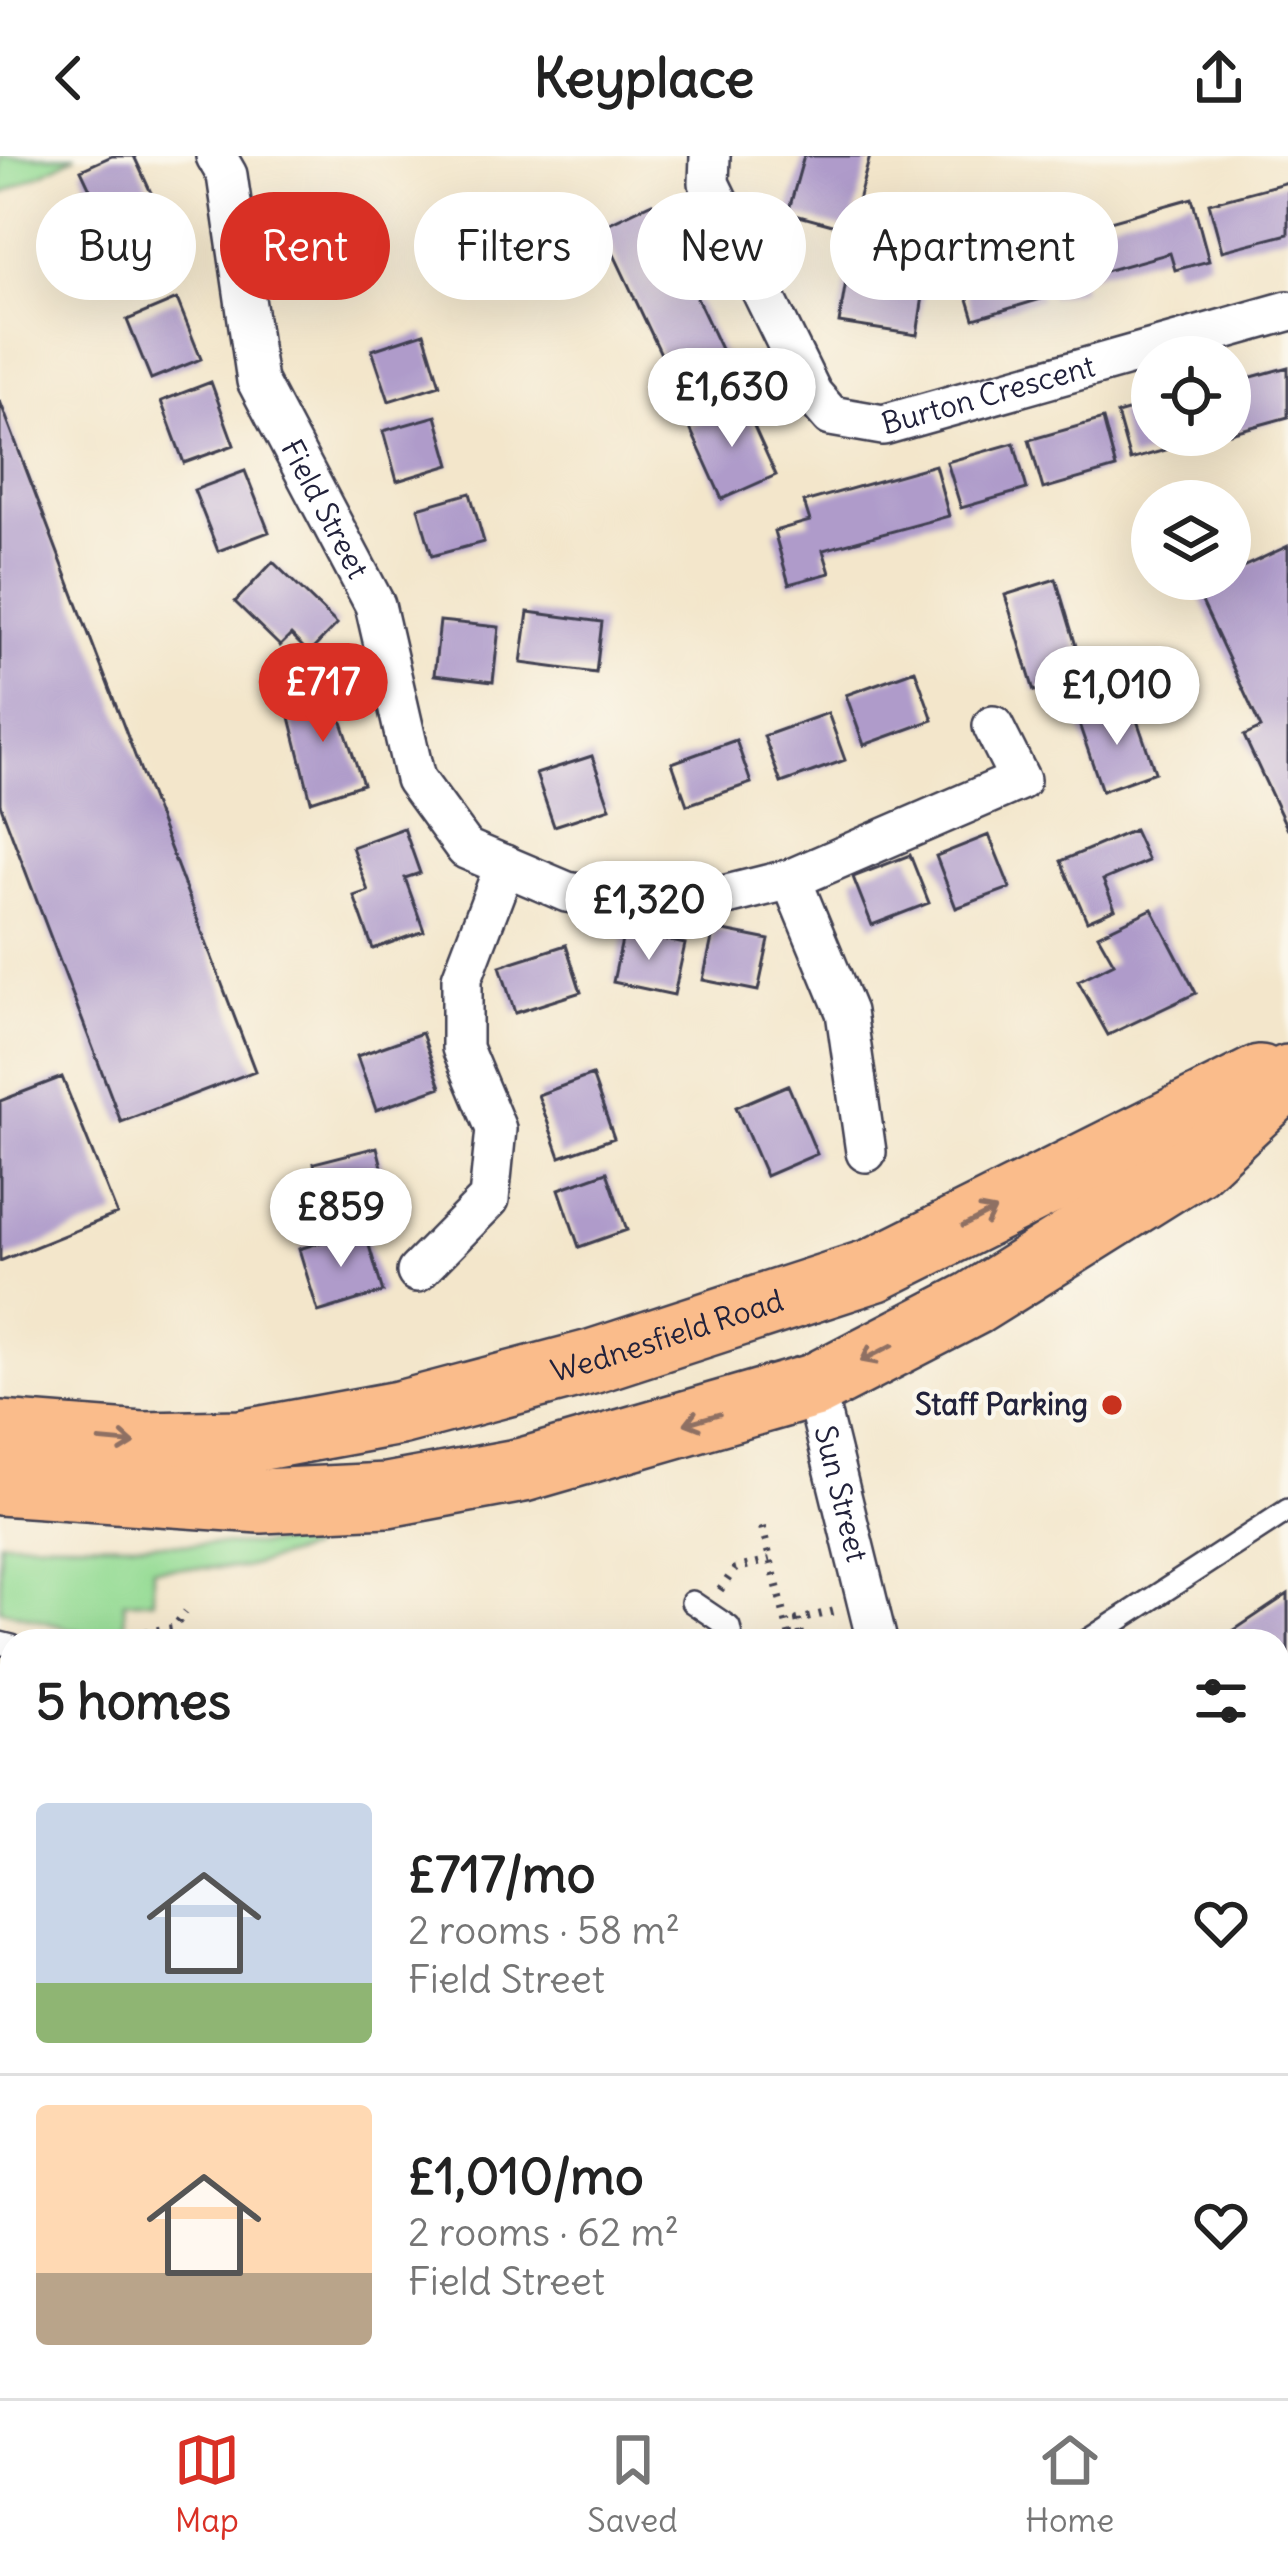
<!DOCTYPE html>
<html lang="en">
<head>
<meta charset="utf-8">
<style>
  :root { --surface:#fff; --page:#f2f2f2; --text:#222; --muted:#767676; --line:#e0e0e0; --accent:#d93025 }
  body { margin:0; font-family:Delius,sans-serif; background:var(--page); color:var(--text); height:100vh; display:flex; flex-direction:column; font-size:45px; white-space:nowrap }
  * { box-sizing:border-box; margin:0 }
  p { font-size:39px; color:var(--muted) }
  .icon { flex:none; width:66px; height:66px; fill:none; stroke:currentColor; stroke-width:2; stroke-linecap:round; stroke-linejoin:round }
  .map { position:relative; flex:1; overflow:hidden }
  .panel { position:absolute; left:0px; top:1473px; width:1290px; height:771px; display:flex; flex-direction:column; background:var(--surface); border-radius:36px 36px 0 0; box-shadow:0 12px 48px #0002 }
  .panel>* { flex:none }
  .top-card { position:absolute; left:36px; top:36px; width:1218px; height:108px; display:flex; gap:24px }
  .fabs { position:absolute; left:1131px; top:180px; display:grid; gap:24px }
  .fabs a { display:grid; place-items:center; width:120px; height:120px; border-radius:50%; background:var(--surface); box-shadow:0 12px 48px #0002; font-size:60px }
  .price { position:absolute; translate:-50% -102px; padding:0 27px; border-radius:42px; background:#fff; color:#222; font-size:39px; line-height:78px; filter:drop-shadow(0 3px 6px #0008) }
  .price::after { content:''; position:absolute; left:50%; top:72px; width:36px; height:27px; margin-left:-18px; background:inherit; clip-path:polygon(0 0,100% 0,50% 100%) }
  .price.active { background:var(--accent); color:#fff }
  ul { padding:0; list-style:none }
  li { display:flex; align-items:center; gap:36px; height:300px; padding:0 36px }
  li+li { border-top:3px solid var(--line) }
  li span { display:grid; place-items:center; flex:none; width:336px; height:240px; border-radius:12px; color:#555 }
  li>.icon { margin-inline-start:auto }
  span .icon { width:144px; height:144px; fill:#fffc; stroke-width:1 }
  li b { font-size:51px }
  h2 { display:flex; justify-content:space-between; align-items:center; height:144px; padding:0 36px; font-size:51px }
  .tag { padding:0 42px; border-radius:54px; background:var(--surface); box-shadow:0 12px 48px #0002; font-size:42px; line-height:108px }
  .tag.active { background:var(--accent); color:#fff }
  header { display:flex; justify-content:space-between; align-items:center; height:156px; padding:0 36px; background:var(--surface); font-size:54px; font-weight:800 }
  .dock { display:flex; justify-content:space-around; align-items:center; height:168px; border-top:3px solid var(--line); background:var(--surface); font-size:33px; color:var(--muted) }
  .dock a { display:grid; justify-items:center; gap:6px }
  .dock .active { color:var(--accent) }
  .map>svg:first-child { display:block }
  .green { fill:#96dc95; stroke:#5c7f68; stroke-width:3 }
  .building { fill:#af9bca }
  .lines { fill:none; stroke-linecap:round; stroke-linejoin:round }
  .service-casing { stroke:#413f51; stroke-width:26 }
  .minor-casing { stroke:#413f51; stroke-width:44 }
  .primary-casing { stroke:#413f51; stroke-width:68 }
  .path { stroke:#413f51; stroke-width:8; stroke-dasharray:3 9; stroke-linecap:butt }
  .service { stroke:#fff; stroke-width:21 }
  .minor { stroke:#fff; stroke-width:39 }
  .primary { stroke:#fabc8b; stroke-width:63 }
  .oneway { stroke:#8e6f63 }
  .poi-dot { fill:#c8321e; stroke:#fbf7ec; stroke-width:4.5 }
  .labels { text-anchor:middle; stroke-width:9; stroke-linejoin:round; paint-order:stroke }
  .street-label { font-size:30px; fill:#22223b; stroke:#fbf7ec }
  .poi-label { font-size:30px; font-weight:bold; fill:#22223b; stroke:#fbf7ec; text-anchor:end }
</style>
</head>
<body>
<header><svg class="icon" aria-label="back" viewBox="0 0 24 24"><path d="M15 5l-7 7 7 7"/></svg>Keyplace<svg class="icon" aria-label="share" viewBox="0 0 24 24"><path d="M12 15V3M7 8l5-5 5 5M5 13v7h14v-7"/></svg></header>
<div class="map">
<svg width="1288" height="2242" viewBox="0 0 1288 2242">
  <rect width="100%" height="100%" fill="#fbf7ec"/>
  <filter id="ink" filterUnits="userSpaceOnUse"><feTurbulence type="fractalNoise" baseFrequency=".00833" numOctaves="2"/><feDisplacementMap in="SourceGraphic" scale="24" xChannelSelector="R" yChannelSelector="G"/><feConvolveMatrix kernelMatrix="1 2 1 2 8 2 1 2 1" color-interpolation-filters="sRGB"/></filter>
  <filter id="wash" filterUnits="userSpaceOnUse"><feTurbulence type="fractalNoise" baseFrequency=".004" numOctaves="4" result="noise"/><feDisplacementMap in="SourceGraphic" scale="48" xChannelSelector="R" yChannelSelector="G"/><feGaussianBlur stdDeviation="2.7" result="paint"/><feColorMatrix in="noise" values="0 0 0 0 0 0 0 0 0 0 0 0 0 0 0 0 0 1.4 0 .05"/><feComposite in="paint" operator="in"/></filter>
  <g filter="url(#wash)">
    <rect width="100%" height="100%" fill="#f3e6cb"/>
    <path class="green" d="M0,0H76L0,39Z
      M309,1384V1393L243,1412H153V1444L124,1446L125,1475L113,1485L0,1453V1385L260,1389Z"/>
    <g id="blocks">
      <path class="building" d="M112,0H134L153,41L104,63L81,14Z
        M804,0H870L850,74L788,57Z
        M1288,26V78L1222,95L1209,47Z
        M1192,42L1209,105L1175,114L1170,97L1080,122L1083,133L1051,142L1035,86Z
        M652,47L738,229L687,253L601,71Z
        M161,58L183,112L133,132L112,78Z
        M850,101L927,114L917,179L839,167Z
        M1029,101L1041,143L974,163L961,120Z
        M177,143L201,203L151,223L127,164Z
        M424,177L440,229L389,245L372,194Z
        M1288,211V261L1230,277V227Z
        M211,226L234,289L184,307L161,245Z
        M0,245L255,915L121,966L0,648Z
        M743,246L776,319L722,343L689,270Z
        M1152,248V279L1216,280L1130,304L1117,258Z
        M436,260L450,309L397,325L383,275Z
        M1103,263L1116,312L1043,333L1029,284Z
        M1014,287L1027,333L961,352L947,306Z
        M935,309L949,360L823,394L830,417L789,428L774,375L810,365L804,346Z
        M245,315L269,376L218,395L194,334Z
        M470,337L484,386L432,400L418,352Z
        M1288,390V674L1244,580L1261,572L1196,433L1230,423V417Z
        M273,406L337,468L309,497L291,479L280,490L235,446Z
        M1056,423L1093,547L1067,555L1059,527L1034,535L1005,439Z
        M528,456L602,466L596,517L521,507Z
        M440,465L499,471L493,526L434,519Z
        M915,514L933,564L864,589L846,539Z
        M330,531L363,628L311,645L286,545Z
        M1132,550L1155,616L1102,635L1079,568Z
        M828,557L845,604L781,627L764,580Z
        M736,584L751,627L687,649L672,607Z
        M592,600L610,652L554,670L536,618Z
        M404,672L420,717L405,722L424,775L373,793L354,740L368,735L352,691Z
        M1134,674L1148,705L1103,724L1115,753L1087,765L1061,705Z
        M989,679L1010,732L956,752L936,700Z
        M910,699L929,747L872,769L853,721Z
        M1152,753L1196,837L1108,879L1078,825L1114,807L1098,779Z
        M714,773L769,784L758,835L703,824Z
        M624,775L685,788L674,839L613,826Z
        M566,789L581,836L515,857L500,810Z
        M422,877L441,931L376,954L357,900Z
        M592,919L614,982L560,1001L538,939Z
        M62,921L117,1058L0,1105V945Z
        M788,929L817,998L766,1020L736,951Z
        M377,991L391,1046L328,1062L314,1007Z
        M607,1016L627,1074L579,1091L559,1033Z
        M364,1073L383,1136L318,1156L299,1093Z
        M1288,1438V1805L1278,1790V1485H1218Z
        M0,1528L12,1532V1609L0,1604Z
        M0,1742L12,1748V1828L0,1821Z
        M0,1905L12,1912V2053L0,2047Z
        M343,2232H478L472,2242H339Z
        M521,2232H613L632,2242H539Z
        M765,2232H931L926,2242H784Z"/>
    </g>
  </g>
  <g filter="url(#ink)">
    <use href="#blocks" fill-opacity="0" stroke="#413f51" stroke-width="3"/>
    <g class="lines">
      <g class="service-casing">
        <path id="service" d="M692,1446L729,1471L732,1485
          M1087,1485L1288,1354
          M0,1487L12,1490
          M1278,1952L1288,1967
          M0,2133L12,2141
          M93,2232L99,2242"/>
      </g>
      <g class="minor-casing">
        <g id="minor">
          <path id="s1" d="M216,0L227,19L257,225L375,449L415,623L466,693L567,736L671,753L791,723L1020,624L993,570"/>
          <path id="s2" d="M710,0L709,27L812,238L831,260L883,269L1288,155"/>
          <path d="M791,723L846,856L866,996"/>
          <path d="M417,1116L489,1043L496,973L462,892V822L505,709"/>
          <path id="s3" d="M814,1230L877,1485"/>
          <path d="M1005,2242L1006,2232"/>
        </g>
      </g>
      <g class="primary-casing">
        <g id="primary">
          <path id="s4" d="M0,1277L142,1288L241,1286L399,1257L591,1206L874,1114L1260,921"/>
          <path d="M0,1327L261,1345L387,1339L523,1314L814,1230L974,1147L1194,1009L1288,921"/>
        </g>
      </g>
      <path class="path" d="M762,1371L791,1485
        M720,1434L735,1413L770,1404
        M125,1485L129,1478L173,1472L186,1456
        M795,1485L802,1483L798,1464L835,1455
        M0,1857L12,1863
        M0,2225L22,2242
        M715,2232L734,2242"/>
      <use href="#service" class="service"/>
      <use href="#minor" class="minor"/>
      <use href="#primary" class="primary"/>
    </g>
    <defs><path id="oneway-shaft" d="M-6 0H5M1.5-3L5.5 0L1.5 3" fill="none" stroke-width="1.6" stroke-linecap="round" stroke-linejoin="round" transform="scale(3)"/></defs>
    <g class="oneway">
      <use href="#oneway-shaft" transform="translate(979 1062) rotate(-27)"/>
      <use href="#oneway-shaft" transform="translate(877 1197) rotate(153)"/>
      <use href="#oneway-shaft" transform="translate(702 1263) rotate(164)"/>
      <use href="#oneway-shaft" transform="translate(117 1286) rotate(5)"/>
    </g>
  </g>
  <circle class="poi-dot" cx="1112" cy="1249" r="12"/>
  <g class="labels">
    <g class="street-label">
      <text dy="10" stroke="none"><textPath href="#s2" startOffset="453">Burton Crescent</textPath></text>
      <text dy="10" stroke="none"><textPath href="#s1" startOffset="375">Field Street</textPath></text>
      <text dy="10" stroke="none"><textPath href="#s4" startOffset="681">Wednesfield Road</textPath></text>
      <text dy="10" stroke="none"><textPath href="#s3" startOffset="111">Sun Street</textPath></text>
    </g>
    <g class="poi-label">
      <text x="1088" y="1259">Staff Parking</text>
    </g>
  </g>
</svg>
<div class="fabs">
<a><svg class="icon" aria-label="locate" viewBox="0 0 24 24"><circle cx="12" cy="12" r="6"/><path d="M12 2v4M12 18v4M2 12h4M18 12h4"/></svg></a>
<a><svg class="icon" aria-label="layers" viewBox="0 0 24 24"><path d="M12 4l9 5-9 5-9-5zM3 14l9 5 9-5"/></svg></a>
</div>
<b class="price" style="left:732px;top:294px">£1,630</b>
<b class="price active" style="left:323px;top:589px">£717</b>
<b class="price" style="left:1117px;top:592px">£1,010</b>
<b class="price" style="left:649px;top:807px">£1,320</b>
<b class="price" style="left:341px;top:1114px">£859</b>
<div class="top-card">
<a class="tag">Buy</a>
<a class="tag active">Rent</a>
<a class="tag">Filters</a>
<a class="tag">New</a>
<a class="tag">Apartment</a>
</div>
<section class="panel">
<h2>5 homes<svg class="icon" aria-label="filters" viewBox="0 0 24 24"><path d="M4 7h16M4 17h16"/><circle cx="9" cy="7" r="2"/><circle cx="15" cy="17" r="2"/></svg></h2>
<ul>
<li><span style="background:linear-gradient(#c9d6e8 75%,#8fb573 0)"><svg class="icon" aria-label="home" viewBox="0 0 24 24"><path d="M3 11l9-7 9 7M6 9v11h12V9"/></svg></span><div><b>£717/mo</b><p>2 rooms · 58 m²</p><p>Field Street</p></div><svg class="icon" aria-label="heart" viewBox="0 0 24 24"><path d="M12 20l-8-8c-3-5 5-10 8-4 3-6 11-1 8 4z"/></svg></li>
<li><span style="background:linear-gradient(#ffd9b3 70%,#b9a48a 0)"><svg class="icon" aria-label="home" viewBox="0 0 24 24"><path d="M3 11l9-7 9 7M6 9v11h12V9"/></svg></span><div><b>£1,010/mo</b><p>2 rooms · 62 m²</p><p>Field Street</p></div><svg class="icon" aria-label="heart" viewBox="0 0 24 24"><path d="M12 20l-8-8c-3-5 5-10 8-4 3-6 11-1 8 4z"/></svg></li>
</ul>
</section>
</div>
<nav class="dock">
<a class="active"><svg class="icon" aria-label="map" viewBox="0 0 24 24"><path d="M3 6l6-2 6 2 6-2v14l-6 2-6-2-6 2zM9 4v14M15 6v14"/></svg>Map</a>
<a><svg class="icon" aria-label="saved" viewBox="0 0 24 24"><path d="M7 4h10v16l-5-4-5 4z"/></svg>Saved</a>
<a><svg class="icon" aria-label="home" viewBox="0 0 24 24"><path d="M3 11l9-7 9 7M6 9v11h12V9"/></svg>Home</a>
</nav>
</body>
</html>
